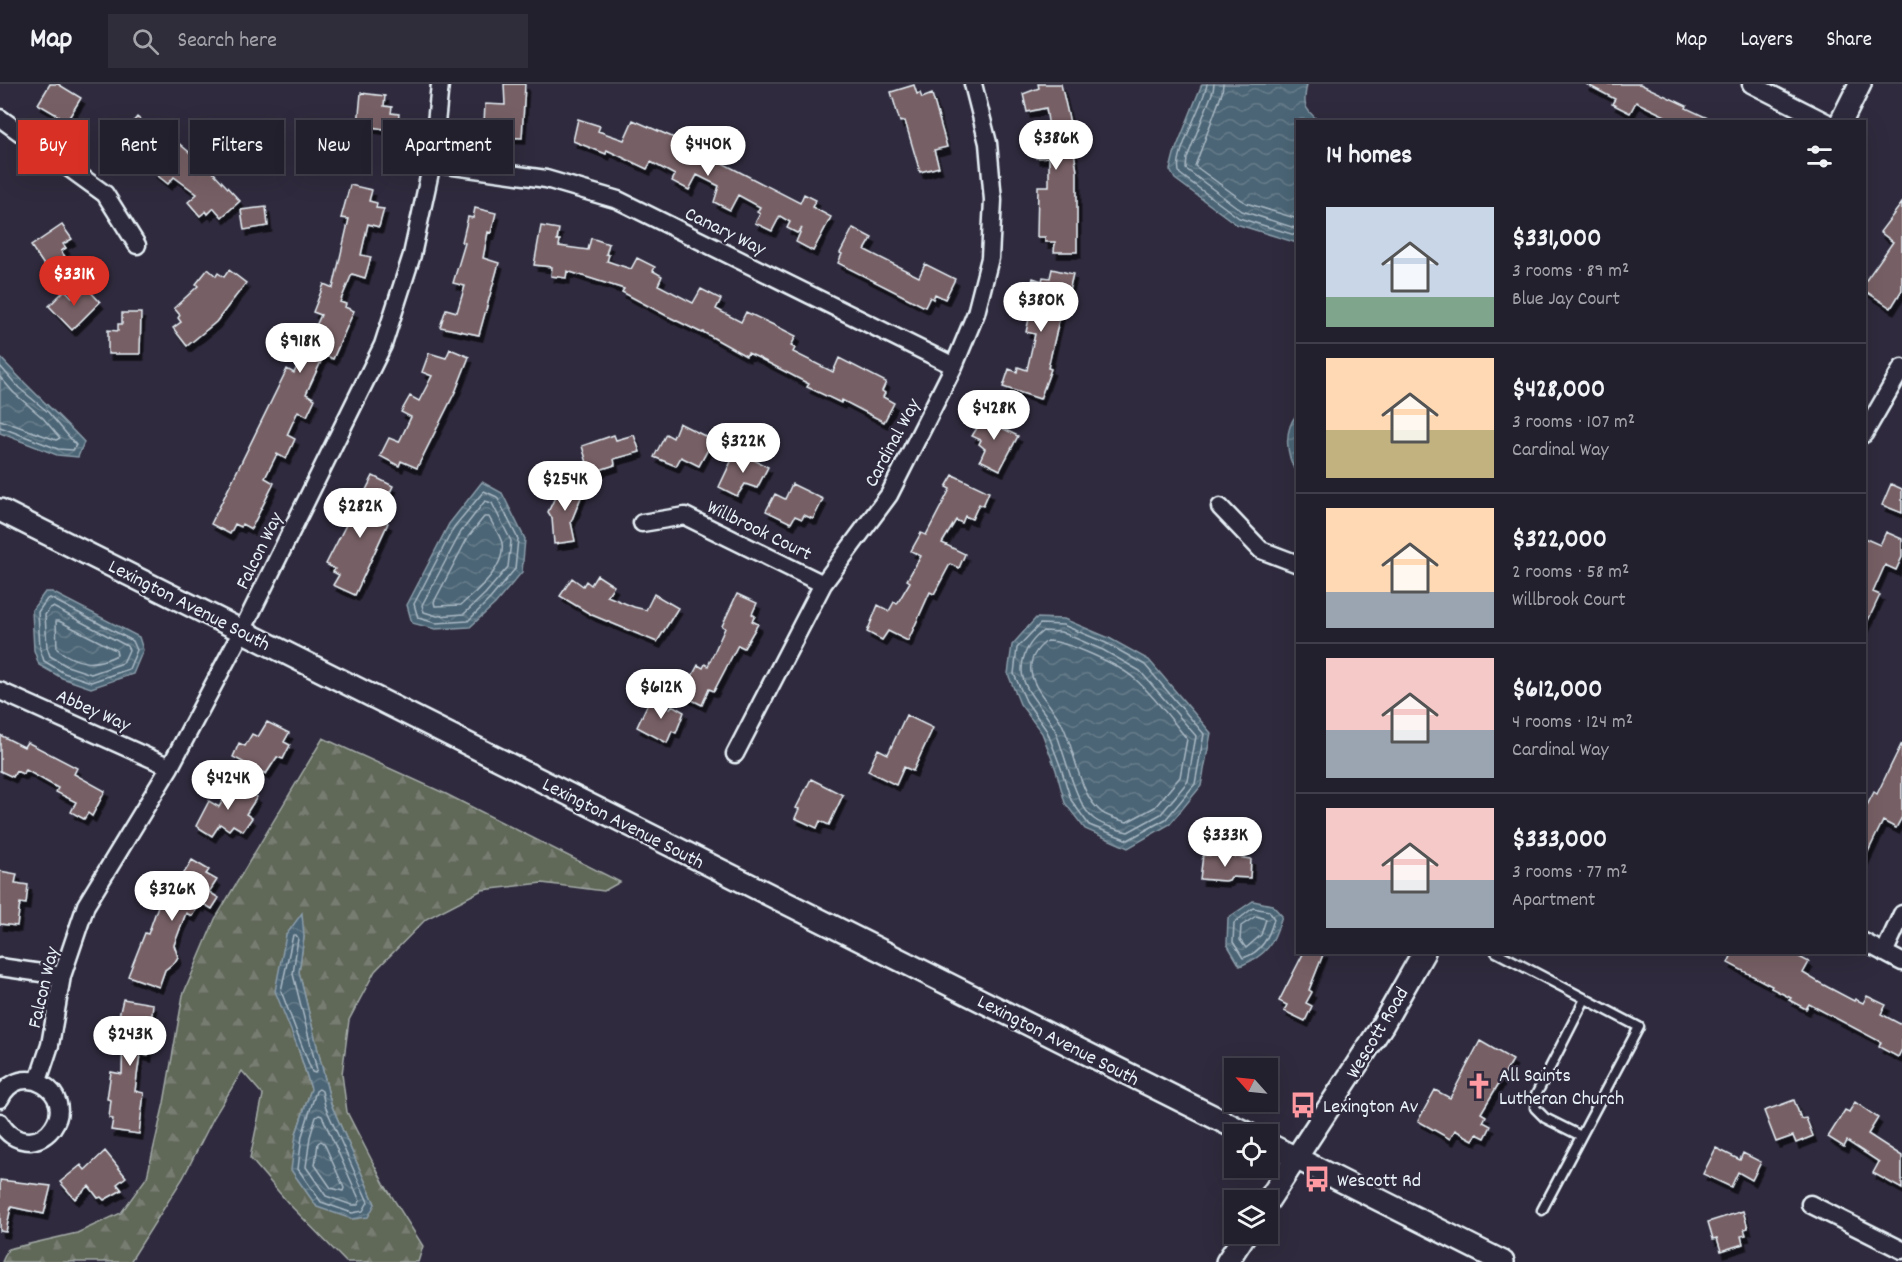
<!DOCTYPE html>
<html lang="en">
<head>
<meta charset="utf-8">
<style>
  :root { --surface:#23202e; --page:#2f2d3a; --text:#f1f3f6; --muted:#a3a3aa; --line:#403e4a; --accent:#d93025 }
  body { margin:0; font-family:Dekko,sans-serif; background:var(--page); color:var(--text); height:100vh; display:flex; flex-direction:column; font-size:22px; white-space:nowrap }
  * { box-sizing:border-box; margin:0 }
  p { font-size:20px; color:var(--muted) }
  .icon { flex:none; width:33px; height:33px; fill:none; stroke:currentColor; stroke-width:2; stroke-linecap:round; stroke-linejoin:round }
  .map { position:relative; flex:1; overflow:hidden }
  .side { position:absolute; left:1296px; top:36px; width:570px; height:834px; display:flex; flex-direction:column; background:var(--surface); border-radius:0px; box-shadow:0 6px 24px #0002,0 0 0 2px var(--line) }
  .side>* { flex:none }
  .guide { position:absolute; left:18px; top:36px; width:570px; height:54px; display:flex; gap:12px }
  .needle { width:39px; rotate:297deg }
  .fabs { position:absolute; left:1224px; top:974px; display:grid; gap:12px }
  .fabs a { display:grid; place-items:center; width:54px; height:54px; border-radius:0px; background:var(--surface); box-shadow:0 6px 24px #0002,0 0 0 2px var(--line); font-size:30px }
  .price { position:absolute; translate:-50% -51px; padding:0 14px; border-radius:21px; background:#fff; color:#222; font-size:20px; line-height:39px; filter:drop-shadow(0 2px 3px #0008) }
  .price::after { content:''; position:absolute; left:50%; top:36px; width:18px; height:14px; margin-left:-9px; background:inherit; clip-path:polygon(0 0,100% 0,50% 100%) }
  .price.current { background:var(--accent); color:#fff }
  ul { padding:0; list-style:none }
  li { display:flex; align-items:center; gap:18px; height:150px; padding:0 30px }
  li+li { border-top:2px solid var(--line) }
  li span { display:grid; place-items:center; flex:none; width:168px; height:120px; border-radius:0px; color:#555 }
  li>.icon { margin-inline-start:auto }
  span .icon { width:72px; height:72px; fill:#fffc; stroke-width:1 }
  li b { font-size:26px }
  h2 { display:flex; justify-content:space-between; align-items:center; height:72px; padding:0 30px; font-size:26px }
  .tag { padding:0 21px; border-radius:0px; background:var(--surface); box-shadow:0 6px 24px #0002,0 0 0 2px var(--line); font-size:21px; line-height:54px }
  .tag.current { background:var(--accent); color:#fff }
  header { display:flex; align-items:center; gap:36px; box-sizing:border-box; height:84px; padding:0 30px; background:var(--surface); border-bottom:2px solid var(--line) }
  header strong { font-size:28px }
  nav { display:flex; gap:33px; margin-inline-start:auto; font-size:21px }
  .search { width:420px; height:54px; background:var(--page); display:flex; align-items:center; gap:15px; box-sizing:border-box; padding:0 21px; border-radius:0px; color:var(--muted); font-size:22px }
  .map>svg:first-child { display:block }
  .forest { fill:url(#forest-firs); stroke:#a4aca8; stroke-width:1.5; fill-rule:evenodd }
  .water { fill:url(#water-waves); stroke:#8a9daa; stroke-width:1.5 }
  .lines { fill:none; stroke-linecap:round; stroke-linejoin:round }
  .shore { stroke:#aab9c4; stroke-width:1.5 }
  .building { fill:#776165; stroke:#e8f1f8; stroke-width:1.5; filter:url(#shadow) }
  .service-casing { stroke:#e8f1f8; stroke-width:13 }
  .minor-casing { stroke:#e8f1f8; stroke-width:21 }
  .tertiary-casing { stroke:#e8f1f8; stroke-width:26 }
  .service { stroke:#2f2a3d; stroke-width:8 }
  .minor { stroke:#2f2a3d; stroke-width:16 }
  .tertiary { stroke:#2f2a3d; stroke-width:21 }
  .labels { text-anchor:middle; stroke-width:5; stroke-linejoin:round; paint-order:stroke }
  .street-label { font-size:20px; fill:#e8f1f8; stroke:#2f2a3d }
  .poi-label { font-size:20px; fill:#e8f1f8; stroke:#2f2a3d; text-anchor:start }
</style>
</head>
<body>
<header>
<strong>Map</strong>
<div class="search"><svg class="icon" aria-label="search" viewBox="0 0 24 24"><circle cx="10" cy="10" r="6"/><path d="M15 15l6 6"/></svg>Search here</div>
<nav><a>Map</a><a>Layers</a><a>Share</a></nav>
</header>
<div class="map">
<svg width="1902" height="1178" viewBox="0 0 1902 1178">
  <defs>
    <pattern id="forest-firs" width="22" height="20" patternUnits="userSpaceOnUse" patternTransform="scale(1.5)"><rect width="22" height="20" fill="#616759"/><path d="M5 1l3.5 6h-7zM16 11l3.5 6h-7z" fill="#787d72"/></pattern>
    <pattern id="water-waves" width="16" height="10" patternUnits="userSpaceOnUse" patternTransform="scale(1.5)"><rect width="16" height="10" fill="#4c6576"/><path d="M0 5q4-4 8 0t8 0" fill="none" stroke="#667c8a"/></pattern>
    <filter id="shadow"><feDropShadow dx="3.5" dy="6" stdDeviation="0" flood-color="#0009"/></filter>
  </defs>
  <rect width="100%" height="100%" fill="#2f2a3d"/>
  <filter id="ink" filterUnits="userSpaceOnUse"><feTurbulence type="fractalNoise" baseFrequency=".0167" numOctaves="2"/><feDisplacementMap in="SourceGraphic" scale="12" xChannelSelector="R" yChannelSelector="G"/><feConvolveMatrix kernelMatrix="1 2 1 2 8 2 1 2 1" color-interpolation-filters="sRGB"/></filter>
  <g filter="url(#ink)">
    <path class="forest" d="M323,654L446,710L620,798L604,807L542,799L482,806L426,835L375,887L349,936L342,990L347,1028L384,1100L423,1162L418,1178H346L289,1120L250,1074L263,1011L242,987L214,1033L183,1094L130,1178H2L8,1165L77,1149L121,1129L147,1093L164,1019L183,911L215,835ZM286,851L304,853L299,888L331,1020L375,1120L296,1050L311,1005L298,964Z"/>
    <path class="water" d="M1202,0H1307C1303,20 1303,24 1319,37L1298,38L1297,159L1236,140L1175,95L1170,86L1174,70Z
      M0,273C27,303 57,329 84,358L78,373L57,371L0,349Z
      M1297,330V390C1286,371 1283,347 1297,330Z
      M482,398L502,409L525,455L522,488L495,520L470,543L435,545L412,539L407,521L449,440Z
      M45,508H52L139,553L143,566L133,590L91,604L62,594L39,581L34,566L32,526Z
      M1036,534L1064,535L1109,554L1149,576L1211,649L1201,702L1170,740L1128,764L1085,745L1065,719L1056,686L1042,649L1020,620L1008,590L1012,561Z
      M1253,817L1272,821L1282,832C1273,860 1268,871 1240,882L1227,860L1228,834Z
      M302,829L304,853L299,888L331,1020L375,1120L368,1133L352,1135L317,1123L291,1086L296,1050L311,1005L298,964L275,907L286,851Z"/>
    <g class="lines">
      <path class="shore" d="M1207,0C1204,21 1171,74 1180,90L1239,134L1298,152
        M1214,0L1213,7L1187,74L1186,85L1242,127L1298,145
        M1223,0L1222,9L1195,82L1246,119L1298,135
        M0,282L19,304L48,328L76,361L73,366L58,365L0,343
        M0,293L14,309L43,334L60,354L56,356L0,336
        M484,407L497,413L518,455L515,485L490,515L468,537L436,539L418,534L414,520L454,443Z
        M485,417L492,419L511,457L508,483L485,510L464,530L437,532L424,528L422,521L461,448Z
        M484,433H489C493,441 500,451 502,459C506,484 477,506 461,521L435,522L434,518L468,453Z
        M50,514L133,557L137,566L129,585L91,598L64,589L44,577L40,565L38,528L47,515Z
        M53,523L127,562L129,566L123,579L91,590L67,582L50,572L47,563L45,531L50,524Z
        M56,537H59L116,566L117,571C94,583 77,580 57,565Z
        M1040,540L1063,541L1106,559L1145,581L1204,650L1195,700L1166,735L1128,756L1089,741L1071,716L1061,684L1047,647L1026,617L1014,590L1017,564Z
        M1043,547L1061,548L1103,566L1140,587L1196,652L1188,697L1161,730L1128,748C1118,746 1102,741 1094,735C1075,721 1065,669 1055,646C1047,627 1022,608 1022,586C1022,569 1030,557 1043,547Z
        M1047,557C1068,557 1119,581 1135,595C1154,612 1171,635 1187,655L1180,693L1155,723L1127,738C1119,736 1104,732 1098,725C1078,706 1075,665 1062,640C1053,622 1035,609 1031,588C1029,575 1037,564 1047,557Z
        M1253,824L1269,827L1274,835C1269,853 1262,868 1243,874L1233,858L1234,839Z
        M1256,832L1266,835L1261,851L1246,864L1240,856L1241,842Z
        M293,851H296L298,854L293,890L317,986L315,989L312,988L281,907Z
        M319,1005L322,1007L325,1022L368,1118L363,1127L352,1129L321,1118L298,1085L302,1052L316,1007Z
        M319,1031L322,1032L360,1117L358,1121H352L326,1112L306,1083L310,1053L316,1033Z
        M321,1057L324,1059L344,1104L343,1107L331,1104L315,1081L318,1059Z"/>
    </g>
    <path class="building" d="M50,0H58L81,14L67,37L38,20Z
      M504,0H525L522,54L499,53V42L484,39L485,20L505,21Z
      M1038,0H1061L1070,39L1077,88V168H1054L1055,158H1045V153H1037L1038,102H1049V73L1036,74L1034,56L1046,54L1045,52L1050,51L1046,24L1027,28L1023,10L1039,4Z
      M1586,0H1640L1687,22L1686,24L1716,38H1663L1665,32L1636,18L1630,29L1612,20L1615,15Z
      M914,1L917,10L920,9L922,14L932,10L947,63L934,66L939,83L920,88L905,37L900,38L891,8Z
      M361,9L385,12L384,22L392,23L391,29L399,30L397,47L358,41Z
      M137,33L174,63L177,58L212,87L240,117L222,133L214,124L208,130L206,127L200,132L188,118L197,110L174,93L168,100L153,88L155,86L134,67L127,75L112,63Z
      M578,35L600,42L598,47L624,56L633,36L670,52L800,119L804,110L816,116L812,123L831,133L813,167L796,158L802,144L797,149L787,144L790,138L780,132L772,147L755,139L760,130L757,128L760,123L738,111L730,126L714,118L719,102L697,91L689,106L672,97L675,91L651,78L647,85L607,66L606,70L573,57Z
      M350,101L372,106L369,117L377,119L376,124L384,125L379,143L368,140L361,171L371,173L365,194L352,190L340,218L346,220L345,223L354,227L333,275L324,271L306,310L315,315L307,332L298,327L287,351L295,355L286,375L277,370L265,394L274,399L251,445L242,440L241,443L235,440L230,450L211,440L287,285L294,289L321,231L313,228L324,200L333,204L349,135L341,134Z
      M1902,119V206L1891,224L1864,206V199L1893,158L1880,148Z
      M266,123L268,142L244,146L241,126Z
      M475,124L496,129L491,149L488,148L483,174L499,179L479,251L440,243L446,225L457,228L465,202L453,199L465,159L462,158L468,133L473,134Z
      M62,141L72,155L63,160L66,164L61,167L68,177L50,190L31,162Z
      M541,142L559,145L557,156H560L559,162L588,166L591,154L609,160L606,170L609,171L607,177L631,185L637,174L655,183L653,187L662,192L658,201L693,219L701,205L721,215L716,225L741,238L746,228L780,244L796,252L791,262L795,264L793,268L833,288L839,274L886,298L882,307L885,309L883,313L894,319L884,338L842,316L841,319L807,303L809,300L759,274L748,269L746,272L703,248L702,249L667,232L622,208L624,205L567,187L566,194L551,192L552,183L534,181Z
      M853,144L872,154L865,166L919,193L925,180L955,195L945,215L935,210L933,215L930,213L925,223L838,179L842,170L840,169Z
      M208,185L216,192L218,189L224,193L229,186L246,199L216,238L187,262L173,244L181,238L178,234L180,231L174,224L198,202L196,200Z
      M1052,185L1073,190L1066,219H1063L1048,284L1051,285L1040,315L1003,303L1009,285L1017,288L1018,283L1027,286L1035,250L1026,248L1034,213L1028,212L1033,194L1042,197L1043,193L1050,194Z
      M87,204L100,218L72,246L49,222L65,206L73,214L77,210L79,212Z
      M122,229H141L140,270H108V246L118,247V240H122Z
      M450,265L469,273L456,306L417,384L401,377L399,382L380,372L389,354L399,358L411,333L401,328L410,312L419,317L432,292L422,288L429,269L446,274Z
      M987,328L1002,336L1000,343L1018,352L1000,386L980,376L985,365L979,360L981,356L972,352Z
      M679,339L713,356L699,382L681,373L676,382L654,373L666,350L673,354Z
      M614,351L616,356L634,351L640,368L614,375L615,381L590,389L582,362Z
      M736,367L768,383L757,404L745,400L737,412L719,403Z
      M953,391L989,408L983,422L979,420L972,435L965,432L962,439L956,436L942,459L965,470L959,484L950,480L934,510L930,508L908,557L888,547L882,556L867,548L878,521L889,527L894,518L897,520L910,498L907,496L921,472L911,467L921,449L926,451L950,405L946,403Z
      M373,392L393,402L377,434L388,439L355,511L333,501L339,491L333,488L335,485L326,480L349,435L353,437L367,414L363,412Z
      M563,397L584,406L571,438L575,457L554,460L552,434L548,428Z
      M792,400L823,415L813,435L804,431L802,435L795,432L791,439L766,427L775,410L785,415Z
      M1891,400L1902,405V429L1882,421Z
      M1886,448L1902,455V473L1896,486L1885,481L1873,508L1880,511L1864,545V454L1880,461Z
      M597,491L614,502L607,512L634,523L646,526L654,510L678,524L657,558L592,531L560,512L572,494L583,502L586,497L591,501Z
      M737,510L757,519L752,530L755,532L752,537L758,540L744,564L738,561L714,607L709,605L702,621L682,611L698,581L703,584L705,580L708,582L725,544L722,542Z
      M650,615L670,625L672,621L684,628L676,649L672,647L667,659L637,643Z
      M906,631L933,644L913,687L904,683L896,701L868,687L878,665L888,670Z
      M267,638L289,649L284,658L290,661L283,675L277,673L266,690L233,673L239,659L245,662L252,650L258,653Z
      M0,651L24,663L27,658L77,684L74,690L105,707L92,732L88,729L84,735L71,728L76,718L56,708L58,704L26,686L23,690L16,687L13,693L0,687Z
      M1902,659V733L1896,744L1883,737L1864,776V727L1874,708L1877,710Z
      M811,695L843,711L829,741L820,737L817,744L795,734L799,725L796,724Z
      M234,698L257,713L246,730L252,734L243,747L233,741L229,746L220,740L212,752L196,742L209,717L219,723Z
      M1225,769L1230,772L1251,775L1250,794L1231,793L1229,796L1225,797L1200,795L1203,771L1219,772Z
      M192,776L209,786L206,790L217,796L209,808L219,814L212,825L202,819L201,822L199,820L192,832L186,829L174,861L178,873L175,878L165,886L159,903L128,892L145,849L148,850L159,819L155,817L169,794L178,799Z
      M0,787L17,790L15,799L28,801L26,820L20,819L17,842L0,840Z
      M1304,868H1324L1309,906L1312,908L1306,919L1312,922L1305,937L1284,927L1287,921L1279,917Z
      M1733,868H1790L1809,878L1803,889L1820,899L1854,917L1855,915L1863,919L1867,912L1886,921L1881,930L1902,941V965L1898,973L1879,963L1881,958L1809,920L1806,925L1789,916L1791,914L1771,904L1772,902L1728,879Z
      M123,915L153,920L148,972L140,970L135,1007L144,1009L139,1050L111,1046L113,1035L109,1034L111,1016L107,1015L111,988L122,990L123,942L117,941Z
      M1480,957L1513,976L1481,1029L1486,1032L1483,1038L1491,1042L1485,1054L1477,1050L1473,1056L1455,1046L1450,1055L1418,1037L1435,1006L1450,1014Z
      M1794,1016L1801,1035L1806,1034L1813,1052L1796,1059L1793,1052L1776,1058L1764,1027Z
      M1855,1018L1878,1034L1868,1050L1902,1072V1105L1873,1089L1879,1078L1847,1057L1844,1063L1828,1053L1845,1026L1849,1028Z
      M1716,1064L1740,1076L1743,1069L1761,1078L1752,1096L1738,1088L1731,1103L1703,1090Z
      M105,1067L126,1093L117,1100L122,1106L104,1116L101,1113L98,1114L89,1102L75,1115L60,1098L81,1081L85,1086Z
      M0,1096L51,1102L44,1130L11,1123L6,1148L0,1147Z
      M1743,1127L1748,1144L1744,1145L1746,1151L1741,1152L1743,1160L1721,1167L1717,1154L1713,1155L1708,1138Z"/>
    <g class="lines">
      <g class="service-casing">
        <path id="service" d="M1496,868L1639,943L1542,1126
          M1581,1052L1545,1034L1535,1024L1536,1011L1585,915"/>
      </g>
      <g class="minor-casing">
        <path id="minor" d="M1751,0L1826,38
          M0,34L105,110L137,161
          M432,79L546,95L618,116L954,282
          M1864,350L1902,284
          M1220,423L1261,466L1298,480
          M642,439L685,432L823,500
          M0,607L170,683
          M735,670L823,500L889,411L954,282L976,229L990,174L993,116L988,59L973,0
          M1864,858L1902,878
          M1884,869L1902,830
          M0,883L62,892
          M38,997L50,961L62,892L86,821L170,683L242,547L383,261L412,171L432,79L440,0
          M0,1015C20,973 77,1009 53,1043C48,1051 39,1056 30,1057C16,1057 6,1049 0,1038
          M1810,1120L1902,1166"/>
      </g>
      <g class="tertiary-casing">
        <path id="tertiary" d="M1841,38L1860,0
          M0,426L1248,1050
          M1268,1060L1503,1178
          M1268,1117L1382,942L1424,868
          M1227,1178L1246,1149"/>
      </g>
      <use href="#service" class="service"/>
      <use href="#minor" class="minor"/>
      <use href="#tertiary" class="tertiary"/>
    </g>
  </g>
  <defs>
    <g id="church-bare" transform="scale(2.07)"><path d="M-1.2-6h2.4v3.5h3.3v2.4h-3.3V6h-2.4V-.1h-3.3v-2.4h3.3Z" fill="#ff9aa2" stroke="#2f2a3d" stroke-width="2.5" paint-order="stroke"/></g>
    <g id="bus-bare" transform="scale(2.07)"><path d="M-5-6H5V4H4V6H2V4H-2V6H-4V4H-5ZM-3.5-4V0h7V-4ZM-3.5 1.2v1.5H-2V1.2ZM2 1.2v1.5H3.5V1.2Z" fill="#ff9aa2" stroke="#2f2a3d" stroke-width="2.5" paint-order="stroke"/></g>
  </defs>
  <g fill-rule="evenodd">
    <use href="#church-bare" x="1479" y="1002"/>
    <use href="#bus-bare" x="1303" y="1021"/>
    <use href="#bus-bare" x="1317" y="1095"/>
  </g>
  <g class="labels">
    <g class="street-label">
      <text transform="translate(726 146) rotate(26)" y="7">Canary Way</text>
      <text transform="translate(891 358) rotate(-62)" y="7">Cardinal Way</text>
      <text transform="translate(760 445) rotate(26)" y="7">Willbrook Court</text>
      <text transform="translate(258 466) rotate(-64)" y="7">Falcon Way</text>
      <text transform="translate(190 520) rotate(27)" y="7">Lexington Avenue South</text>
      <text transform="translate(94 625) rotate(24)" y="7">Abbey Way</text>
      <text transform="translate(624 738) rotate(27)" y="7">Lexington Avenue South</text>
      <text transform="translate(42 903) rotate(-77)" y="7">Falcon Way</text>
      <text transform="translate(1376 948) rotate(-59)" y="7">Wescott Road</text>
      <text transform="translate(1059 955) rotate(27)" y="7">Lexington Avenue South</text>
    </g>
    <g class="poi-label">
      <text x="1499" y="997">All Saints<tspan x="1499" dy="23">Lutheran Church</tspan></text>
      <text x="1323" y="1028">Lexington Av</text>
      <text x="1337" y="1102">Wescott Rd</text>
    </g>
  </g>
</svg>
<div class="fabs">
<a><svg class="needle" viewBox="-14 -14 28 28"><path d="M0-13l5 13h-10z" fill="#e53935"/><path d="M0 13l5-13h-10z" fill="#a3a3aa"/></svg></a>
<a><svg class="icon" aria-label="locate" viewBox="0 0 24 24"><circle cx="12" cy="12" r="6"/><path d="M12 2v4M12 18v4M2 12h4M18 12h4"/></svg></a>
<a><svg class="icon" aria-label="layers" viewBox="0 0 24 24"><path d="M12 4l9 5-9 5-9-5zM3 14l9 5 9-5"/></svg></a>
</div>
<b class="price" style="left:1056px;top:87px">$386K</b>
<b class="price" style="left:708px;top:93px">$440K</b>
<b class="price current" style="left:74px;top:223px">$331K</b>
<b class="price" style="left:1041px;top:249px">$380K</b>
<b class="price" style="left:300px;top:290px">$918K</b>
<b class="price" style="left:994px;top:357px">$428K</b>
<b class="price" style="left:743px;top:390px">$322K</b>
<b class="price" style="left:565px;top:428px">$254K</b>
<b class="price" style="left:360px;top:455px">$282K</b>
<b class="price" style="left:661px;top:636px">$612K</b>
<b class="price" style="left:228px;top:727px">$424K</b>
<b class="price" style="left:1225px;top:784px">$333K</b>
<b class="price" style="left:172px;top:838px">$326K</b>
<b class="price" style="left:130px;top:983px">$243K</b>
<div class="guide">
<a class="tag current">Buy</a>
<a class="tag">Rent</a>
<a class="tag">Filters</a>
<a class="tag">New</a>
<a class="tag">Apartment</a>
</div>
<section class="side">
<h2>14 homes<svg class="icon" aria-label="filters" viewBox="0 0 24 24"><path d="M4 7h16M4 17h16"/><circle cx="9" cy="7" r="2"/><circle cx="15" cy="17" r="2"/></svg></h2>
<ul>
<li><span style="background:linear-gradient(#c9d6e8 75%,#7fa58c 0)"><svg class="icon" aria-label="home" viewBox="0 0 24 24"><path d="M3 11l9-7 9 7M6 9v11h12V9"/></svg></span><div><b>$331,000</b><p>3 rooms · 89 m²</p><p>Blue Jay Court</p></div></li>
<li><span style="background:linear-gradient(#ffd9b3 60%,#c2b280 0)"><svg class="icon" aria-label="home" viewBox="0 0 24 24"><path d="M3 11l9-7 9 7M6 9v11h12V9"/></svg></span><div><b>$428,000</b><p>3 rooms · 107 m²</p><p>Cardinal Way</p></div></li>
<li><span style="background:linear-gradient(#ffd9b3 70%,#9aa5b1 0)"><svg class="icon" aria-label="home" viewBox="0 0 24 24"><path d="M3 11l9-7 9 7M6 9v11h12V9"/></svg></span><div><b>$322,000</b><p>2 rooms · 58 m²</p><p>Willbrook Court</p></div></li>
<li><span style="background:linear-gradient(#f6c9c9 60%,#9aa5b1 0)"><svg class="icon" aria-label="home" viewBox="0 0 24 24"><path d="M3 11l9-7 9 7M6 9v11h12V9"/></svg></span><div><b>$612,000</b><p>4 rooms · 124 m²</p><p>Cardinal Way</p></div></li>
<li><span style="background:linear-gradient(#f6c9c9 60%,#9aa5b1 0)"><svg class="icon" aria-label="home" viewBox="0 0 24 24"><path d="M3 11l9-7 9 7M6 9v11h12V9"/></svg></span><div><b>$333,000</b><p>3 rooms · 77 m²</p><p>Apartment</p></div></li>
</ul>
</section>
</div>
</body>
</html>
